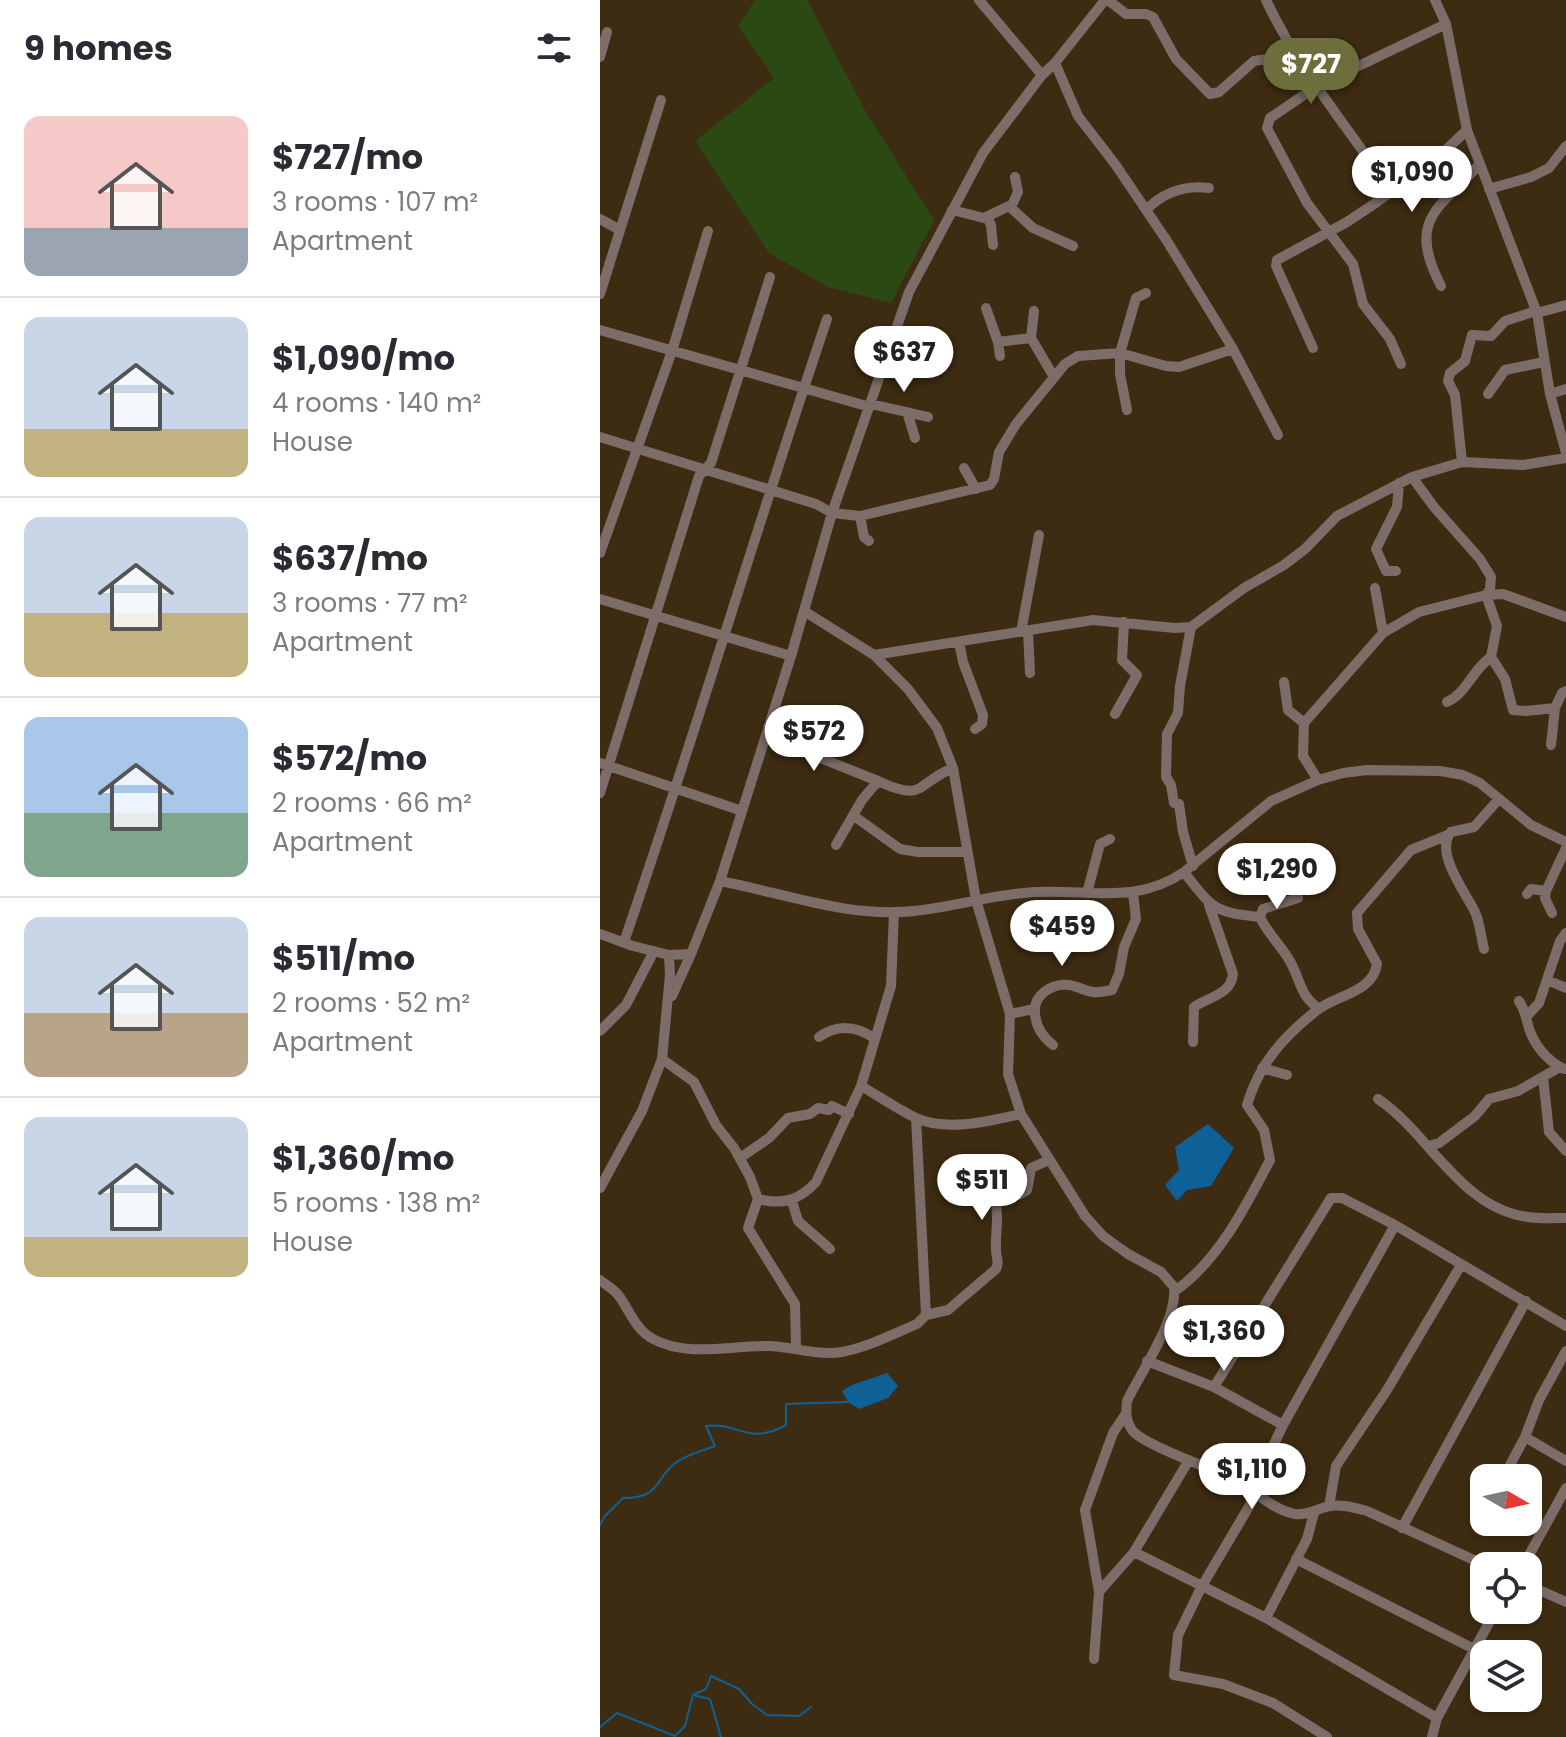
<!DOCTYPE html>
<html lang="en">
<head>
<meta charset="utf-8">
<style>
  :root { --surface:#fff; --page:#f2f2f3; --text:#2b2b33; --muted:#7c7c81; --line:#e1e1e2; --accent:#6c6e3b }
  body { margin:0; font-family:Poppins,sans-serif; background:var(--page); color:var(--text); height:100vh; display:flex; flex-direction:column; font-size:30px; white-space:nowrap }
  * { box-sizing:border-box; margin:0 }
  p { font-size:26px; color:var(--muted) }
  .icon { flex:none; width:44px; height:44px; fill:none; stroke:currentColor; stroke-width:2; stroke-linecap:round; stroke-linejoin:round }
  .map { position:relative; flex:1; overflow:hidden }
  .side { display:flex; flex-direction:column; background:var(--surface); width:600px }
  .side>* { flex:none }
  .needle { width:52px; rotate:99deg }
  .buttons { position:absolute; left:870px; top:1464px; display:grid; gap:16px }
  .buttons a { display:grid; place-items:center; width:72px; height:72px; border-radius:16px; background:var(--surface); box-shadow:0 4px 12px #0003; font-size:40px }
  .price { position:absolute; translate:-50% -68px; padding:0 18px; border-radius:28px; background:#fff; color:#222; font-size:26px; line-height:52px; filter:drop-shadow(0 2px 4px #0008) }
  .price::after { content:''; position:absolute; left:50%; top:48px; width:24px; height:18px; margin-left:-12px; background:inherit; clip-path:polygon(0 0,100% 0,50% 100%) }
  .price.active { background:var(--accent); color:#fff }
  ul { padding:0; list-style:none }
  li { display:flex; align-items:center; gap:24px; height:200px; padding:0 24px }
  li+li { border-top:2px solid var(--line) }
  li span { display:grid; place-items:center; flex:none; width:224px; height:160px; border-radius:16px; color:#555 }
  li>.icon { margin-inline-start:auto }
  span .icon { width:96px; height:96px; fill:#fffc; stroke-width:1 }
  li b { font-size:34px }
  h2 { display:flex; justify-content:space-between; align-items:center; height:96px; padding:0 24px; font-size:34px }
  main { display:flex; flex:1; min-height:0 }
  .map>svg:first-child { display:block }
  .green { fill:#2b4913 }
  .water { fill:#0e6197 }
  .lines { fill:none; stroke-linecap:round; stroke-linejoin:round }
  .stream { stroke:#0e6197; stroke-width:2 }
  .minor { stroke:#7d6d69; stroke-width:10 }
</style>
</head>
<body>
<main>
<section class="side">
<h2>9 homes<svg class="icon" aria-label="filters" viewBox="0 0 24 24"><path d="M4 7h16M4 17h16"/><circle cx="9" cy="7" r="2"/><circle cx="15" cy="17" r="2"/></svg></h2>
<ul>
<li><span style="background:linear-gradient(#f6c9c9 70%,#9aa5b1 0)"><svg class="icon" aria-label="home" viewBox="0 0 24 24"><path d="M3 11l9-7 9 7M6 9v11h12V9"/></svg></span><div><b>$727/mo</b><p>3 rooms · 107 m²</p><p>Apartment</p></div></li>
<li><span style="background:linear-gradient(#c9d6e8 70%,#c2b280 0)"><svg class="icon" aria-label="home" viewBox="0 0 24 24"><path d="M3 11l9-7 9 7M6 9v11h12V9"/></svg></span><div><b>$1,090/mo</b><p>4 rooms · 140 m²</p><p>House</p></div></li>
<li><span style="background:linear-gradient(#c9d6e8 60%,#c2b280 0)"><svg class="icon" aria-label="home" viewBox="0 0 24 24"><path d="M3 11l9-7 9 7M6 9v11h12V9"/></svg></span><div><b>$637/mo</b><p>3 rooms · 77 m²</p><p>Apartment</p></div></li>
<li><span style="background:linear-gradient(#a9c7e8 60%,#7fa58c 0)"><svg class="icon" aria-label="home" viewBox="0 0 24 24"><path d="M3 11l9-7 9 7M6 9v11h12V9"/></svg></span><div><b>$572/mo</b><p>2 rooms · 66 m²</p><p>Apartment</p></div></li>
<li><span style="background:linear-gradient(#c9d6e8 60%,#b9a48a 0)"><svg class="icon" aria-label="home" viewBox="0 0 24 24"><path d="M3 11l9-7 9 7M6 9v11h12V9"/></svg></span><div><b>$511/mo</b><p>2 rooms · 52 m²</p><p>Apartment</p></div></li>
<li><span style="background:linear-gradient(#c9d6e8 75%,#c2b280 0)"><svg class="icon" aria-label="home" viewBox="0 0 24 24"><path d="M3 11l9-7 9 7M6 9v11h12V9"/></svg></span><div><b>$1,360/mo</b><p>5 rooms · 138 m²</p><p>House</p></div></li>
</ul>
</section>
<div class="map">
<svg width="966" height="1737" viewBox="0 0 966 1737">
  <rect width="100%" height="100%" fill="#3e2c12"/>
  <path class="green" d="M155,0H207L266,112L334,220L291,303L228,287L169,253L95,141L174,78L138,26Z"/>
  <path class="water" d="M608,1124L634,1148L611,1186L587,1190L577,1201L565,1185L579,1170L575,1147Z
    M287,1373L298,1386L288,1398L259,1409L248,1402L242,1391L252,1385Z"/>
  <g class="lines">
    <path class="stream" d="M0,1525L5,1516L23,1498C60,1498 54,1481 74,1464C85,1455 102,1451 115,1446L106,1426C139,1422 148,1446 186,1425V1404L248,1402
      M95,1694L106,1689L111,1676L139,1689L152,1704L167,1715L199,1716L211,1707
      M0,1727L17,1713L75,1736L85,1726L93,1695L110,1699L121,1737"/>
    <path class="minor" d="M379,0L442,75
      M508,0L526,14H546L553,17L576,59L610,94L619,92L654,61L668,59L692,45
      M666,0C698,68 748,129 791,190
      M835,0L846,24L867,130L937,313L950,394L966,453
      M0,57L7,32
      M455,63L478,116L515,164L567,241L633,349L678,435
      M889,189L931,177L949,168L966,146
      M411,207L418,192L415,177
      M352,210L384,218L409,206L433,228L473,246
      M546,210C563,193 585,185 609,188
      M387,217L391,225L393,245
      M0,219L20,230
      M841,286C807,220 837,210 880,164
      M0,294L61,100
      M386,308L398,342L400,356
      M937,313L966,305
      M0,330L270,407
      M431,338L454,377
      M398,342L431,338L434,311
      M713,348L676,266L677,260L747,222L777,202L831,164L867,130
      M801,364L790,339L763,304L753,264L707,203L667,128L670,118L717,86L846,24
      M888,394L905,370L944,362
      M950,394L966,389
      M271,404L328,417
      M527,410L520,374V353L536,298L546,293
      M307,412L315,438
      M0,437L216,504L232,513L260,516L390,485L394,479L399,452L416,424L465,364L478,356L520,353L566,366L579,367L633,349
      M862,462L855,395L848,381L850,373L865,361L872,335L891,336L905,321L936,311
      M364,468L376,489
      M812,477L834,507L880,559L891,577L890,589L886,595L897,626L891,657L905,679L913,710L926,711L955,708L962,693L966,691
      M260,516L264,537L269,541
      M0,553L72,351L108,231
      M796,571H786L776,549L797,507L799,483
      M775,588L783,633
      M0,599L191,656
      M204,611L274,655L493,620L575,628L591,627L644,588L684,565L705,549L737,516L812,477L862,462L923,465L966,458
      M591,627L580,686L578,713L567,734L566,777L571,785L574,803L579,804L583,832L593,866
      M428,631L430,673
      M421,632L439,535
      M359,642L363,662L383,715L382,724L375,729
      M274,655L308,689L337,728L353,768L376,900L410,1014L408,1074L421,1114L485,1216L503,1236L528,1254L561,1272L574,1287C578,1319 542,1370 527,1401C526,1411 525,1420 532,1430C544,1446 619,1470 642,1484C658,1494 676,1511 695,1514C708,1516 718,1508 730,1506C743,1504 755,1508 767,1511L887,1566
      M684,682L688,710L704,723
      M847,702C867,693 872,670 891,657
      M515,714L537,675L522,660L524,622
      M168,727L187,734L203,751L278,781
      M951,745L955,708
      M0,763L142,811
      M718,780L703,756L704,723L783,633L819,612L886,595L903,594L966,617
      M0,793L99,476L111,463L170,277
      M254,816L300,849L318,852H366
      M236,845L262,800L278,781C325,803 316,783 353,768
      M584,872C613,909 613,912 660,917C668,935 684,948 692,965C701,983 701,996 718,1008
      M120,881C184,893 247,918 314,911C355,907 394,894 435,892C489,889 536,905 584,872L671,801L718,780L743,773L767,770L840,771L863,775L880,783L931,825L966,842
      M487,893L500,844L510,839
      M927,894L931,889L946,891
      M952,913L945,898L946,891L966,848
      M660,917L663,909L698,898
      M0,934L33,946L69,955
      M24,942C95,735 157,526 227,319
      M884,949C881,937 880,923 875,912C866,893 834,853 851,832L874,827L899,799
      M947,980L966,988
      M72,996L91,954
      M919,1001C925,1010 925,1014 928,1025C933,1044 947,1061 964,1069
      M410,1014L434,1009
      M927,1016L939,1003L960,941L966,933
      M0,1031L26,1005L54,951
      M219,1037C237,1024 256,1026 274,1038
      M593,1042L594,1007C608,997 631,995 633,974L609,905
      M453,1045C442,1036 436,1027 435,1013C433,995 452,983 469,985C477,986 485,991 493,992C499,993 506,991 512,990L519,974L524,947L536,919L533,893
      M62,1059L94,1082L116,1125L134,1148L150,1177L158,1199L148,1228L195,1304L196,1347
      M662,1068L687,1075
      M943,1077L949,1132L966,1151
      M261,1086C279,1096 297,1109 316,1118C347,1132 389,1121 421,1114
      M778,1099C829,1133 861,1209 928,1217C941,1219 954,1218 966,1218
      M829,1146L839,1143L875,1116L889,1099L918,1091L960,1067
      M140,1158L169,1138L188,1118L210,1114L218,1108L229,1110L232,1106L249,1114
      M0,1188L42,1111L62,1059L70,975L69,955L91,954L120,881L191,656L232,513L309,292L383,153L442,75L455,63L505,0
      M158,1199C181,1205 199,1201 216,1182L261,1086L291,986L294,912
      M192,1201L198,1221L230,1249
      M0,1280C6,1285 15,1290 19,1296C30,1311 35,1329 53,1339C89,1358 131,1345 169,1346C193,1347 218,1356 242,1352C268,1347 293,1334 317,1324L326,1315L316,1118
      M575,1291C618,1261 646,1206 670,1160L664,1130L647,1105C659,1064 683,1037 716,1011C735,995 773,993 777,964L758,929L757,913L811,850L848,835
      M326,1315L348,1310L396,1269C400,1261 396,1259 396,1250C395,1233 399,1223 396,1204C405,1195 418,1198 427,1190L431,1168L449,1160
      M966,1351L939,1400L925,1437L966,1461
      M547,1361L614,1387L683,1425
      M614,1387L731,1198H742L795,1225L966,1326
      M589,1460L534,1552L666,1618L837,1718L896,1610
      M903,1478L925,1437
      M652,1490L683,1425L795,1225
      M657,1493L602,1586L578,1635L574,1675L623,1684L673,1703L727,1737
      M729,1506L736,1466L787,1390L861,1265
      M802,1528L926,1301
      M696,1559L876,1650
      M923,1566L966,1488
      M928,1585L966,1602
      M499,1592L534,1552
      M666,1618L707,1539L714,1513
      M494,1659L499,1592L485,1510L513,1433L525,1415
      M832,1737L837,1718"/>
  </g>
</svg>
<div class="buttons">
<a><svg class="needle" viewBox="-14 -14 28 28"><path d="M0-13l5 13h-10z" fill="#e53935"/><path d="M0 13l5-13h-10z" fill="#7c7c81"/></svg></a>
<a><svg class="icon" aria-label="locate" viewBox="0 0 24 24"><circle cx="12" cy="12" r="6"/><path d="M12 2v4M12 18v4M2 12h4M18 12h4"/></svg></a>
<a><svg class="icon" aria-label="layers" viewBox="0 0 24 24"><path d="M12 4l9 5-9 5-9-5zM3 14l9 5 9-5"/></svg></a>
</div>
<b class="price active" style="left:711px;top:106px">$727</b>
<b class="price" style="left:812px;top:214px">$1,090</b>
<b class="price" style="left:304px;top:394px">$637</b>
<b class="price" style="left:214px;top:773px">$572</b>
<b class="price" style="left:677px;top:911px">$1,290</b>
<b class="price" style="left:462px;top:968px">$459</b>
<b class="price" style="left:382px;top:1222px">$511</b>
<b class="price" style="left:624px;top:1373px">$1,360</b>
<b class="price" style="left:652px;top:1511px">$1,110</b>
</div>
</main>
</body>
</html>
